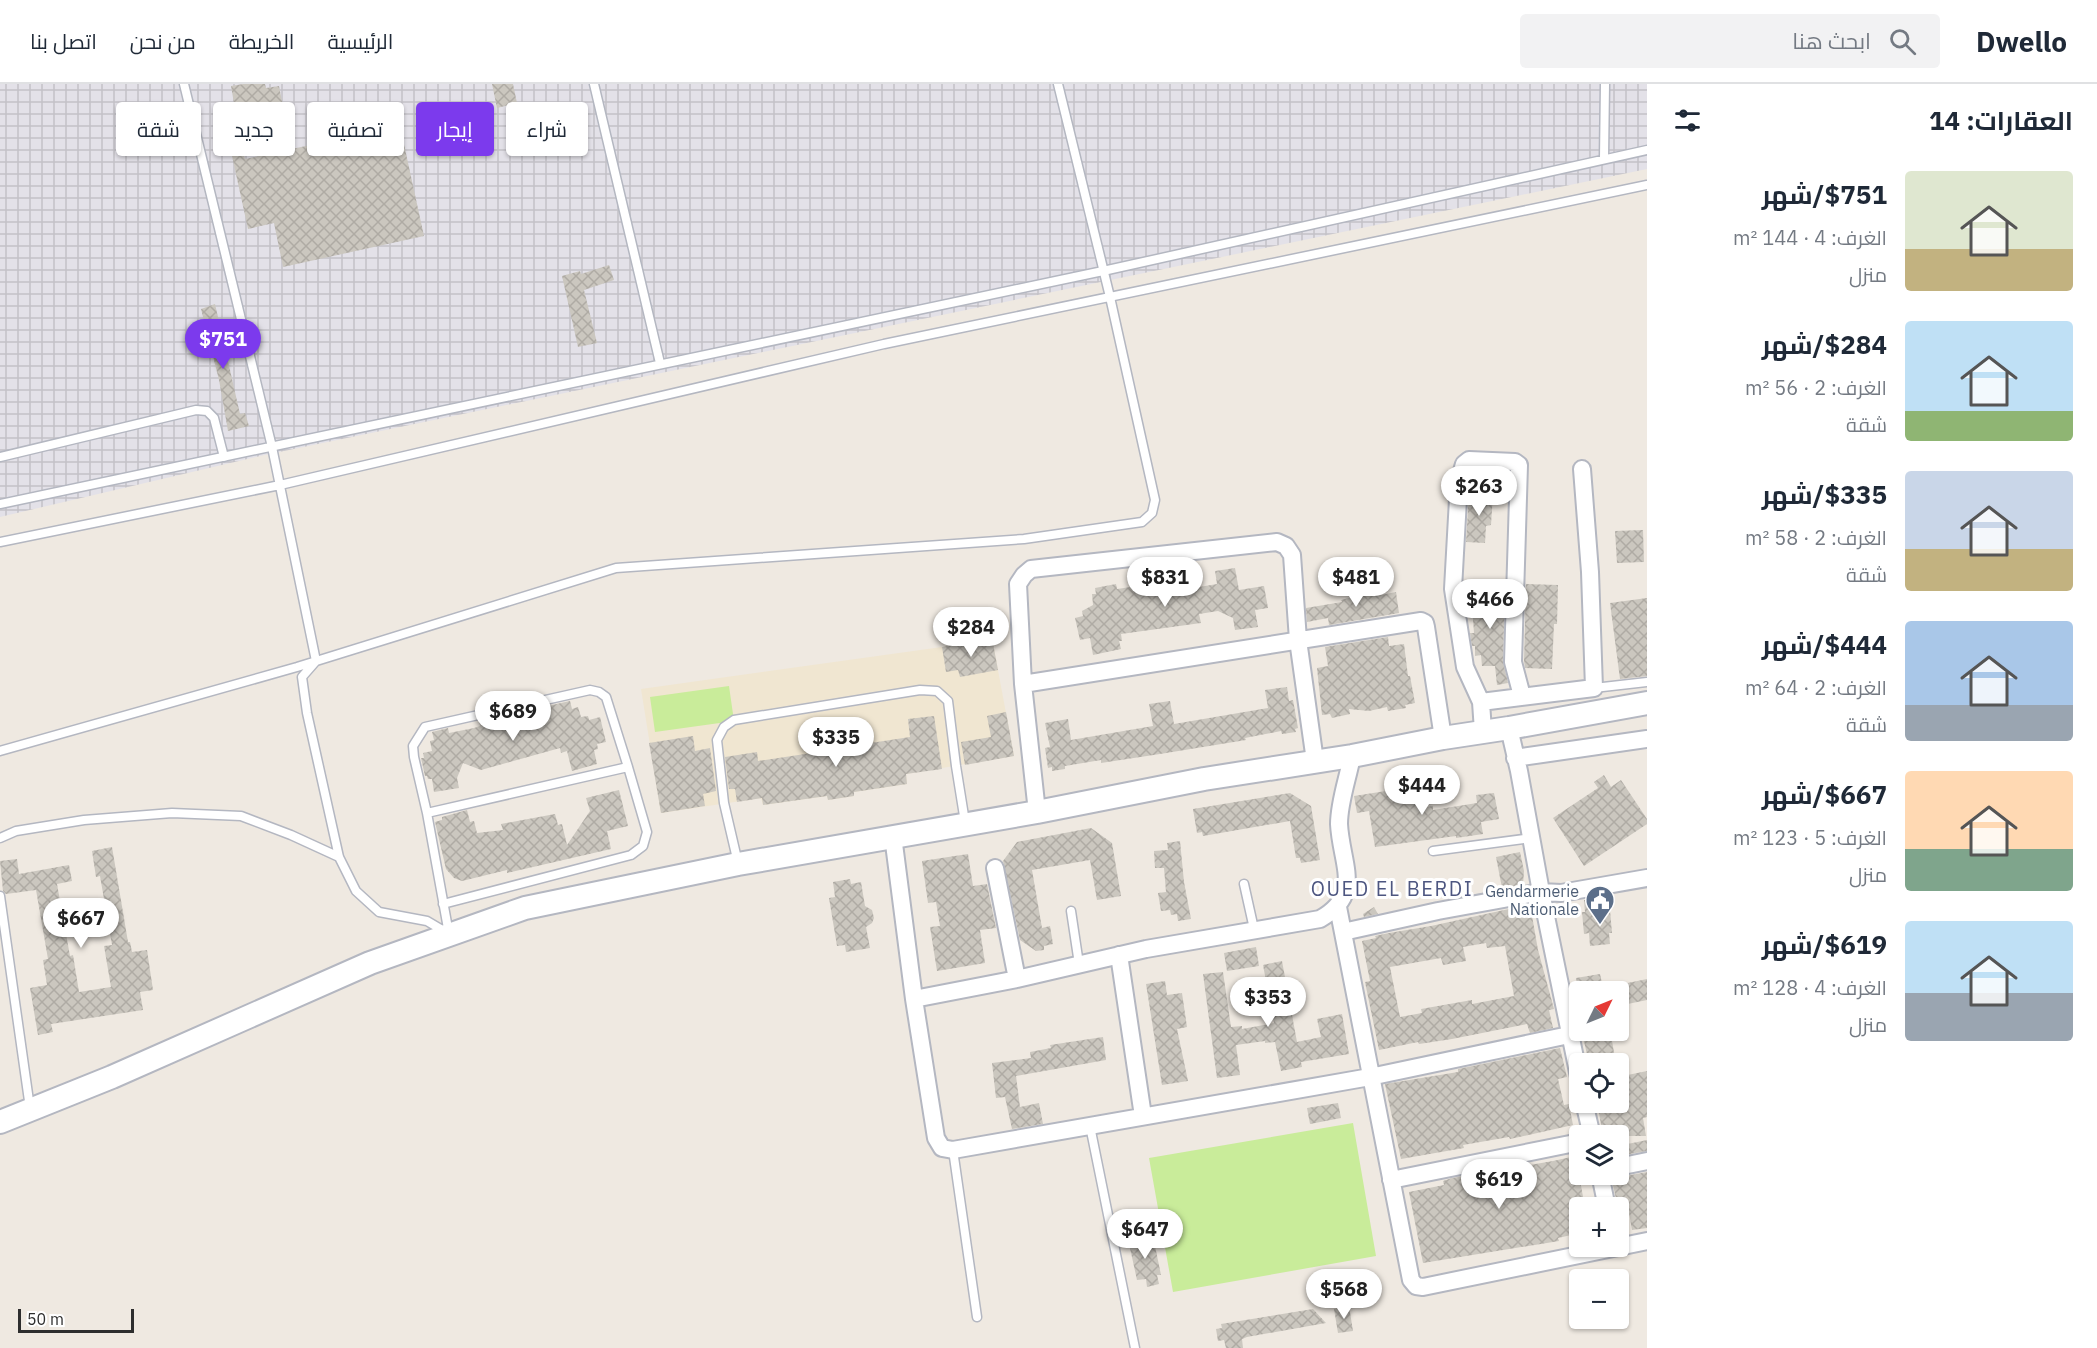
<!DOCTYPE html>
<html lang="ar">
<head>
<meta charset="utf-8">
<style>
  :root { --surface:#fff; --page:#f2f2f3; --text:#1f2937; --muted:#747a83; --line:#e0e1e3; --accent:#7c3aed }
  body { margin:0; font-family:"IBM Plex Sans",Cairo,sans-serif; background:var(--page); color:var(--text); direction:rtl; height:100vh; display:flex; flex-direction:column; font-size:22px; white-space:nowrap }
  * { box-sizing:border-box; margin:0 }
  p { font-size:20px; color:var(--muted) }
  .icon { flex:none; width:33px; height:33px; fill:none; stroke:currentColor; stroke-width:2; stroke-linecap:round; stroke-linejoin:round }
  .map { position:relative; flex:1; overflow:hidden; direction:ltr }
  .side { display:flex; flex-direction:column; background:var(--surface); width:450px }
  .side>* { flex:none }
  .guide { position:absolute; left:18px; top:18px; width:570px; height:54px; direction:rtl; display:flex; gap:12px }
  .needle { width:39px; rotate:47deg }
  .tools { position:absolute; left:1569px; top:897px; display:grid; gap:12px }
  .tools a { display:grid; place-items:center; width:60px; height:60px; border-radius:6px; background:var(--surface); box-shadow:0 2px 4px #0004; font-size:30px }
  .scale { position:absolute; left:18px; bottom:15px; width:116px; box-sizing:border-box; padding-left:6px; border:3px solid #2e2e2e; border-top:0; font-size:16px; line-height:21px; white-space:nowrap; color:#2e2e2e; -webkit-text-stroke:4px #fff; paint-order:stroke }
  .price { position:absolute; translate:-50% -51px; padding:0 14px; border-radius:21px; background:#fff; color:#222; font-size:20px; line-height:39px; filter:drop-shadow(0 2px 3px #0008) }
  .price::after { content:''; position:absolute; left:50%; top:36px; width:18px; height:14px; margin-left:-9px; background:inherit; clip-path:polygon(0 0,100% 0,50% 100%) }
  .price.on { background:var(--accent); color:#fff }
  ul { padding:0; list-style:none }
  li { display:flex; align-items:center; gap:18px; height:150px; padding:0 24px }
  li span { display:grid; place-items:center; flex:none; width:168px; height:120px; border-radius:6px; color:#555 }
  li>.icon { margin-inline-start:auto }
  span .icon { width:72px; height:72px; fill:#fffc; stroke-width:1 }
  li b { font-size:26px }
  h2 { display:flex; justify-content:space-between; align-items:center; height:72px; padding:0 24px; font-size:26px }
  .tag { padding:0 21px; border-radius:6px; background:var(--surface); box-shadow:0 2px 4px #0004; font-size:21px; line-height:54px }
  .tag.on { background:var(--accent); color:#fff }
  header { display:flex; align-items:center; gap:36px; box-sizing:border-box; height:84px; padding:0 30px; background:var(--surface); border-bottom:2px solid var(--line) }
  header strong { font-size:28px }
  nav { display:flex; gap:33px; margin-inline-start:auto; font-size:21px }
  .search { width:420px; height:54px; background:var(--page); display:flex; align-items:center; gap:15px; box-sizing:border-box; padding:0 21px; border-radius:6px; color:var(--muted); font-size:22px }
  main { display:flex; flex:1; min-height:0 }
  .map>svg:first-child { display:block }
  .industrial { fill:url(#industrial-grid) }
  .education { fill:#f0e6d1 }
  .pitch { fill:#c9ec9a }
  .building { fill:url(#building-cross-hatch); fill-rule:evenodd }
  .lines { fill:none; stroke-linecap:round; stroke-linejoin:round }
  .service-casing { stroke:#b4b7c1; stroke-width:11 }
  .minor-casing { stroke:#b4b7c1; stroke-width:20 }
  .secondary-casing { stroke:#b4b7c1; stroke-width:26 }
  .service { stroke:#fff; stroke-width:8 }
  .minor { stroke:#fff; stroke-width:16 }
  .secondary { stroke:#fff; stroke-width:22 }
  .labels { text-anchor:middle; stroke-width:6; stroke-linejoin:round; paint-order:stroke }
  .service-label { font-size:16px; fill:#4e5e75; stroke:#fff; text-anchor:end }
  .quarter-label { font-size:20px; letter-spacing:1.5px; fill:#4d5680; stroke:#fff }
</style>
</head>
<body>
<header>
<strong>Dwello</strong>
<div class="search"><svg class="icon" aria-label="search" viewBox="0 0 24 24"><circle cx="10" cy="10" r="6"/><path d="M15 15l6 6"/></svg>ابحث هنا</div>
<nav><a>الرئيسية</a><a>الخريطة</a><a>من نحن</a><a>اتصل بنا</a></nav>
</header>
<main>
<section class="side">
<h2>العقارات: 14<svg class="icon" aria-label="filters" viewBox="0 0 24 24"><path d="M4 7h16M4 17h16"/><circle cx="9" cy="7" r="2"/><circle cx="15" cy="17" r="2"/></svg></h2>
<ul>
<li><span style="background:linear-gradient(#dfe7d0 65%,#c2b280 0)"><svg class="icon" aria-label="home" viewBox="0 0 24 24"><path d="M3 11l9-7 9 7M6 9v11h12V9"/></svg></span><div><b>$751/شهر</b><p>الغرف: 4 · 144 m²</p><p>منزل</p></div></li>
<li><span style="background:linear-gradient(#bfe0f5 75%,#8fb573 0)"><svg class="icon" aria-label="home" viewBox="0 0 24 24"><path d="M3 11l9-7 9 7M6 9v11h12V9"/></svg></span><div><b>$284/شهر</b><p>الغرف: 2 · 56 m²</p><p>شقة</p></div></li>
<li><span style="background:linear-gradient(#c9d6e8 65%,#c2b280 0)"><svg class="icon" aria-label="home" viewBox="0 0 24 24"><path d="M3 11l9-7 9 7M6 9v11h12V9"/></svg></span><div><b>$335/شهر</b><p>الغرف: 2 · 58 m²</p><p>شقة</p></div></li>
<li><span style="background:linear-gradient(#a9c7e8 70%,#9aa5b1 0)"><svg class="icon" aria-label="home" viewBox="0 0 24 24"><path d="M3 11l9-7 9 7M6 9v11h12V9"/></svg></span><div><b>$444/شهر</b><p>الغرف: 2 · 64 m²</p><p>شقة</p></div></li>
<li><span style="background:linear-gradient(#ffd9b3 65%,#7fa58c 0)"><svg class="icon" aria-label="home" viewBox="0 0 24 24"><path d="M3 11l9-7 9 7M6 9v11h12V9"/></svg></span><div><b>$667/شهر</b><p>الغرف: 5 · 123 m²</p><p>منزل</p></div></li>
<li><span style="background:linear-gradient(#bfe0f5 60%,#9aa5b1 0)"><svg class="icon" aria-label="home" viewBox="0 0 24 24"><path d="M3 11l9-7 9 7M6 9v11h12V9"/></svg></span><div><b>$619/شهر</b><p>الغرف: 4 · 128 m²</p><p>منزل</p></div></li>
</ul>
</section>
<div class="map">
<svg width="1647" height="1264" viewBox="0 0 1647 1264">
  <defs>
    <pattern id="industrial-grid" width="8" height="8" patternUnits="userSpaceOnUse" patternTransform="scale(1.5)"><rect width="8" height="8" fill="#e3e1e8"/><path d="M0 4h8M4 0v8" fill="none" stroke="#c3c1c7"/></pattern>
    <pattern id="building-cross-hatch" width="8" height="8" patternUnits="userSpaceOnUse" patternTransform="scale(1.5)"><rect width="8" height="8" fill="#cbc7bf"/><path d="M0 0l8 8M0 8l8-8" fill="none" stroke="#afaba4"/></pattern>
  </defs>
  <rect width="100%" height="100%" fill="#efe9e1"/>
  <path class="industrial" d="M0,0H1647V85L260,372L0,433Z"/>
  <path class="education" d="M992,554L1014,672L906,690L907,700L854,708V712L828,716L827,712L763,721L761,714L661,729L641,605L942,563Z"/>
  <path class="pitch" d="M729,602L734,637L655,648L650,613Z
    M1353,1039L1376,1172L1173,1208L1149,1074Z"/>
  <path class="building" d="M243,0H265L266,4L279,2L283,22L236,31L231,2Z
    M492,0H513L517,19L497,24Z
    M400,42L424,152L283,183L274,139L248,145L232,72L244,70L245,75Z
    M609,181L614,196L584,206L597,259L578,263L562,192L580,187L581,190Z
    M215,220L240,330L245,329L249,342L228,347L219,296L201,225Z
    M1469,409L1493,411L1491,441L1486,442L1485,459L1466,458Z
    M1643,446L1644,478L1617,479L1615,447Z
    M1235,484L1239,506L1264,502L1268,524L1255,526L1258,543L1235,546L1233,534L1218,527L1199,530L1201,539L1121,550L1122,557H1119L1121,565L1093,571L1090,554L1080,556L1075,534L1083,532L1082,527L1093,521L1092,510H1096L1095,504L1116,500L1117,505L1192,494L1193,504L1217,500L1215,487Z
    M1526,500L1558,501L1557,540H1554L1552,585L1525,584L1524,577Z
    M1505,505L1503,578L1508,599L1497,601L1495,582H1482L1481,571L1475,572V562H1472L1470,549H1474L1471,507Z
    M1380,506L1381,511L1396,508L1399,529L1329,541L1328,534L1307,538L1306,524L1342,518L1341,516L1353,513V510Z
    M1647,514V592L1620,595L1610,519Z
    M1388,553L1389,562L1404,560L1408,592H1410L1415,619L1405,621L1406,624L1388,627L1387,623L1369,627L1349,625L1350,630L1332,634L1330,630L1322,631L1317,584L1328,582L1325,563Z
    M992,554L998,586L960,593L958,586L946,588L942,563Z
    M1287,603L1289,617L1293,616L1298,644L1295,645L1296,648L1282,650L1281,647L1245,654L1246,656L1160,670L1101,679V676L1065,682V685L1052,687V683L1048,684L1045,664L1050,663L1045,639L1068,635L1071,656L1153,642L1149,620L1170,617L1174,640L1268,624L1265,606Z
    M570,617L572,625L578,623L581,633L588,632L589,636L600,633L606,658L597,660L598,665L594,666L597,680L572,687L567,667L561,669L560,664L481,686L463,679L457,694L459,704L434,708L432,695H428L427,692H425L421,674H424L423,669L432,667L430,657L434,656L432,648L448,644L449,649L474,644L480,642L479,637Z
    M1006,628L1014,672L965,681L961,658L991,653L987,632Z
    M934,632L942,685L906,690L907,700L854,708V712L828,716L827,712L763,721L762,714L737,718L735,705H729L725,673L757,668L758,677L818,668L817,663L850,658L851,662L910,653L908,635Z
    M693,652L695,667L710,664L716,707L703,710L705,722L661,729L649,659Z
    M1604,691L1611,703L1621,696L1647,735V740L1584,782L1553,734L1598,704L1594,698Z
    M1424,701L1427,723L1433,722V726L1477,719L1476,711L1494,709L1499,735L1481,738L1483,750L1456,754V752L1375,763L1369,727L1357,729L1354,712Z
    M619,706L628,742L607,747L611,765L507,789V786L462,797L454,794L446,785L435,738L442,736V733L467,726L470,738L474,737L477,749L503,746L501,740L555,730L558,741L562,740L567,761L590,727L586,714Z
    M1290,709L1311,722L1320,776L1301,779L1300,774H1296L1290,737L1203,752L1202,748L1197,749L1193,725Z
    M1091,744L1112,759L1121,812L1097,816L1090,776L1032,786L1042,844L1050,842L1053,860L1044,862V866L1036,867L1020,856L1003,777L1017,758Z
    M1180,757L1184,798L1191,835L1178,837L1177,830L1171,831L1170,826L1161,827L1158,809L1166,808L1164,784H1155L1154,767L1168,766L1167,759Z
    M112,763L128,858H130L132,868L147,866L153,906L140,908L143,926L51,940L53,948L38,951L30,904L47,901L43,876L48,875L36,806L6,810L3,807L0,777L17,775L19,790L69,781L72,797L57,800L70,872L73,871L79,908L111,903L104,862L112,861L100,792L96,793L92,767Z
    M1520,768L1524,787L1523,801L1502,804L1496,773Z
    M968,770L973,802L987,800L996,844L980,846L985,879L937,887L930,843L940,842L936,818L928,819L922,777Z
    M850,795L851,800L861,798L865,822L872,826L874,834L872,839L866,843L870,864L846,868L845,861L837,862L829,814L835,813L833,798Z
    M1606,814L1607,826H1610L1612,849H1609L1610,860L1590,862L1589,849L1584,850L1582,828H1585L1584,816Z
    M1527,821L1528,826H1531L1538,866L1554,925L1549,926L1553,944L1530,949L1527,940L1452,955L1419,960L1418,958L1379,966L1365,898L1370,897L1362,857L1376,854L1375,852L1389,849L1431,842ZM1486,859L1487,864L1505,862L1514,912L1472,920V916L1421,925L1422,929L1400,933L1390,883L1441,874L1443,881L1466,877L1463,863Z
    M1374,823L1378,830L1364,833L1363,830Z
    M1256,863L1259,882L1227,887L1224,869Z
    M1282,877L1297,958L1321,953L1317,935L1342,930L1349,970L1301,978L1302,983L1281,987L1275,958L1265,959V957L1236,961L1240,991L1217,994L1203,890L1223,888L1231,943L1242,942V945L1274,939L1263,881Z
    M1600,890L1604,908H1579L1576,894Z
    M1647,895V916L1618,922V901Z
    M1165,897L1167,911L1182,909L1187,943L1177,945L1188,997L1162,1001L1146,900Z
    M1611,951L1616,980H1589L1584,957Z
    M1103,953L1106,976L1016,992L1020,1023L1039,1019L1043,1040L1012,1045L1005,1013L996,1014L992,979L1031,974L1030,968L1051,964L1050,961Z
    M1560,964L1567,993L1558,995L1564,1021L1569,1020L1573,1041L1510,1055L1509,1053L1463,1061L1464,1064L1401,1075L1385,1000L1458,988V985Z
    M1647,987V1033L1643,1034L1646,1052H1603L1597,1018H1618V993Z
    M1338,1019L1341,1034L1310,1040L1307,1024Z
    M1647,1056V1067L1618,1072V1062Z
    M1580,1071V1096L1585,1124H1580V1149L1558,1154L1559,1157L1423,1179L1409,1108L1444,1101L1443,1097L1452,1094L1553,1077Z
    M1647,1088V1144L1632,1146L1627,1117L1617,1119L1611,1093H1620Z
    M1148,1151L1149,1158L1154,1157L1161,1191H1157L1159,1200L1147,1203L1146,1195L1137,1196L1128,1155Z
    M1349,1222L1353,1247L1338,1249L1334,1225Z
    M1313,1225L1326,1239L1247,1253L1242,1255L1243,1264H1226L1224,1256L1218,1257L1216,1245L1222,1244L1221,1240Z"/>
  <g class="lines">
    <g class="service-casing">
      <path id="service" d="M184,0L272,363L316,577L302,593L307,629L339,773L356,807L379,828L427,837L449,850L427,729L628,683L647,748L643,762L631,771L443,820
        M594,0L660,279
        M1604,74L1605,0
        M0,373L196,326L207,327L214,334L224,373
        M0,420L1103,187L1647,66
        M0,458L280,401L884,260L1647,101
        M1594,604L1647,598
        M0,667L297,583L616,484L1024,455L1142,438L1152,429L1155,416L1110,213L1058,0
        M427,729L414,673L413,662L425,643L590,606L599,608L606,613L628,683
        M0,754L16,747L84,736L172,729L241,732L291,751L339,773
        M1433,767L1531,754
        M738,779L724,719L717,656L724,643L734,636L920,606L937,607L948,617L956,682L965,738
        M1244,800L1254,845
        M0,812L30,1024
        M1071,827L1079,880
        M1090,1042L1135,1264
        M953,1066L977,1233"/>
    </g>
    <g class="minor-casing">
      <path id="minor" d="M1023,600L1018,500L1024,491L1031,485L1277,458L1286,462L1292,471L1298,556L1315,677
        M1481,618L1465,583L1453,505L1459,397L1464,380L1469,376L1515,378L1519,381L1513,578L1522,612
        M1509,644L1519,687L1541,808L1580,998
        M1483,647L1481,618L1594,604L1590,488L1582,385
        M1515,674L1647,655
        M1037,728L1023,600L1421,537L1425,539L1426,543L1443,654
        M893,752L914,915L936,1054L942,1064L953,1066L1370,993L1569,951
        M995,784L1017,895
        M1338,823L1411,1196L1416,1202L1423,1203L1647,1157
        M1343,848L1438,827L1541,808L1561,809L1647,794
        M1119,871L1143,1032
        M914,915L1017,895L1146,865L1320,835C1364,810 1341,780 1339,740C1339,718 1348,694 1352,672
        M1584,1018L1592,1052
        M1618,1083L1647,1077
        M1600,1090L1607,1124
        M1391,1096L1580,1058"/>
    </g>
    <g class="secondary-casing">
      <path id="secondary" d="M0,1038L112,993L370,879L525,824L738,780L1037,728L1204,695L1352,672L1443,654L1509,644L1647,619"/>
    </g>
    <use href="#service" class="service"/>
    <use href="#minor" class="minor"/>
    <use href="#secondary" class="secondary"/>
  </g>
  <defs>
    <g id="civic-pin" transform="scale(1.5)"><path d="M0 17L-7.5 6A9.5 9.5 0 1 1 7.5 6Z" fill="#5c6f8a" stroke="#fff"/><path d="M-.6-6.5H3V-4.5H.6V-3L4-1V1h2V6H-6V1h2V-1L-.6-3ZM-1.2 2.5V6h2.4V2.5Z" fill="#fff"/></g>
  </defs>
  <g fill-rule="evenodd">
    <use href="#civic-pin" x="1600" y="816"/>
  </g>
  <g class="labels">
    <g class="service-label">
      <text x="1579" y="813">Gendarmerie<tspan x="1579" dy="18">Nationale</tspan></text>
    </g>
    <g class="quarter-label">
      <text x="1392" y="812">OUED EL BERDI</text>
    </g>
  </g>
</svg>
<div class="tools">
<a><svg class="needle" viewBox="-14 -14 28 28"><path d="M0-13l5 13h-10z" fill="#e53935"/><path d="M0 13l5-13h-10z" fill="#747a83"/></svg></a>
<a><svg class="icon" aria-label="locate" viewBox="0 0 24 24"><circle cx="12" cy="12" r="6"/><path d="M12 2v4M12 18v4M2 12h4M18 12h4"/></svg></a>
<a><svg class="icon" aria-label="layers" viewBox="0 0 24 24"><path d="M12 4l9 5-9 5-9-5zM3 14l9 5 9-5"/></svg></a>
<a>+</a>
<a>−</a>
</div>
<div class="scale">50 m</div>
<b class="price on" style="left:223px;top:286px">$751</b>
<b class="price" style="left:1479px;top:433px">$263</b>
<b class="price" style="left:1165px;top:524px">$831</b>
<b class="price" style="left:1356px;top:524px">$481</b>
<b class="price" style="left:1490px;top:546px">$466</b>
<b class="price" style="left:971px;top:574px">$284</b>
<b class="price" style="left:513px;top:658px">$689</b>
<b class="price" style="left:836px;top:684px">$335</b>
<b class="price" style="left:1422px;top:732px">$444</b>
<b class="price" style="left:81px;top:865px">$667</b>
<b class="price" style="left:1268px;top:944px">$353</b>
<b class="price" style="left:1499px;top:1126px">$619</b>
<b class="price" style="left:1145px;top:1176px">$647</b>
<b class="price" style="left:1344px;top:1236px">$568</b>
<div class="guide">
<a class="tag">شراء</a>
<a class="tag on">إيجار</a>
<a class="tag">تصفية</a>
<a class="tag">جديد</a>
<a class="tag">شقة</a>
</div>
</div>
</main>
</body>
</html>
